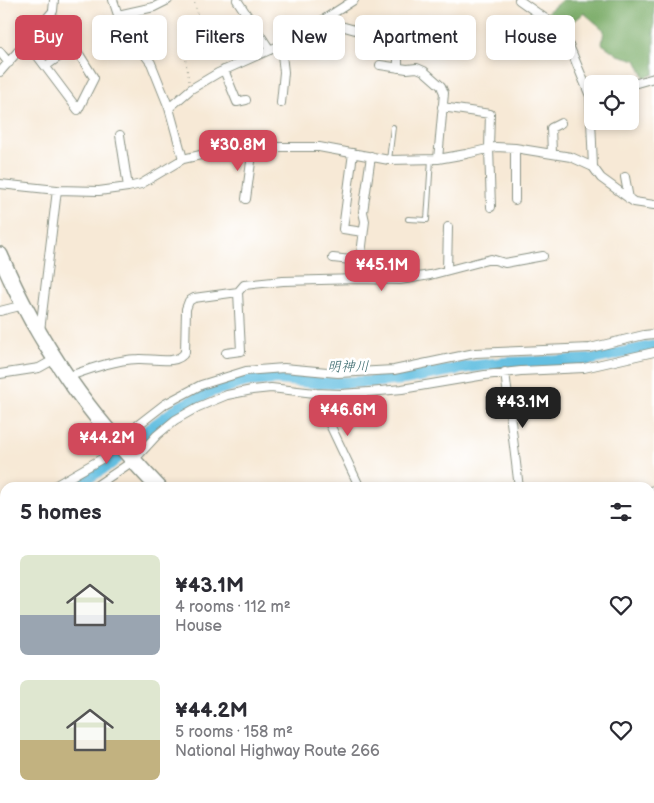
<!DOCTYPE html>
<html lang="en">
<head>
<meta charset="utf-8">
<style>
  :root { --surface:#fff; --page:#f2f2f3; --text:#2b2b33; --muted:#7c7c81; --accent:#d1495b }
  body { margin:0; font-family:"Balsamiq Sans","Klee One",sans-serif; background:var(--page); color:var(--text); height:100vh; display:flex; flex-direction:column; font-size:19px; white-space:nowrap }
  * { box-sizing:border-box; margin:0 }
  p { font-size:16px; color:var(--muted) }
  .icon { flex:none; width:28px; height:28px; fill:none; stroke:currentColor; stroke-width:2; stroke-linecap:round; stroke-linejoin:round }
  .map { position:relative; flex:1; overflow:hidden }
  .sheet { position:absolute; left:0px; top:482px; width:655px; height:321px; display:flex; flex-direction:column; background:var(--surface); border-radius:15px 15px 0 0; box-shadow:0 2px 8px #0003 }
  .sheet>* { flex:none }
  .banner { position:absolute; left:15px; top:15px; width:625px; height:45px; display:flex; gap:10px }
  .tools { position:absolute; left:584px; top:75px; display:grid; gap:10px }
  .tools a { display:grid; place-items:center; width:55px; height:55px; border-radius:8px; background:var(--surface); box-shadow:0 2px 8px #0003; font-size:25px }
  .price { position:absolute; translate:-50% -42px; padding:0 11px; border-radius:10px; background:var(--accent); color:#fff; font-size:16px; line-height:32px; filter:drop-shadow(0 1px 2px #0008) }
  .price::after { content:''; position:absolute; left:50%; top:30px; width:15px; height:11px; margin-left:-8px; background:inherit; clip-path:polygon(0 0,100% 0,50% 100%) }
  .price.on { background:#222; color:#fff }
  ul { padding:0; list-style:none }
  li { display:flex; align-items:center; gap:15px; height:125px; padding:0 20px }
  li span { display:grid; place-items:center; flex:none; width:140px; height:100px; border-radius:8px; color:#555 }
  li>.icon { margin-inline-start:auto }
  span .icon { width:60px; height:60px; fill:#fffc; stroke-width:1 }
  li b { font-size:21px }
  h2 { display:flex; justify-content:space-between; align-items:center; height:60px; padding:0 20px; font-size:21px }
  .chip { padding:0 18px; border-radius:8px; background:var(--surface); box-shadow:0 2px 8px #0003; font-size:18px; line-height:45px }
  .chip.on { background:var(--accent); color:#fff }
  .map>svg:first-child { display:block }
  .forest { fill:#7aac67; stroke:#4c744e }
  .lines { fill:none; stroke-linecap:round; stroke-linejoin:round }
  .river { stroke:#63bfe1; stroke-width:12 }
  .lane-casing { stroke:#8b9385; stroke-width:6 }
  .street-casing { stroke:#8b9385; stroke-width:10 }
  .secondary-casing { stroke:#8b9385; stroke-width:14 }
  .highway-casing { stroke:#8b9385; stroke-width:18 }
  .path { stroke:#8b9385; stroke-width:1; stroke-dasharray:1 4; stroke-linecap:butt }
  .lane { stroke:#fff; stroke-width:4 }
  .street { stroke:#fff; stroke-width:8 }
  .secondary { stroke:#fff; stroke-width:11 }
  .highway { stroke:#fff; stroke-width:15 }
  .labels { text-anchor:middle; stroke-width:5; stroke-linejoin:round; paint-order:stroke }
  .water-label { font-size:14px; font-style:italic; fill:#336468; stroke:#fff }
</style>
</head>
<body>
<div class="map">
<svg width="654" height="803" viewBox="0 0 654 803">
  <rect width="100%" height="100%" fill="#fff"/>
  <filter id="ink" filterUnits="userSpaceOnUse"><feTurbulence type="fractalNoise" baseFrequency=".02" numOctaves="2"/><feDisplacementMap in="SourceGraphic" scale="10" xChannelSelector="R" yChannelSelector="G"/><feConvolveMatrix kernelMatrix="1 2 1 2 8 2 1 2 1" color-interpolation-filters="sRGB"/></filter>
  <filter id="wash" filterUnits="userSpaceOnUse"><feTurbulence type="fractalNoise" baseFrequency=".0096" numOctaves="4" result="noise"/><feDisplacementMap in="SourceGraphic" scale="20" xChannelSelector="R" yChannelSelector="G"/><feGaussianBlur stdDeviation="1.12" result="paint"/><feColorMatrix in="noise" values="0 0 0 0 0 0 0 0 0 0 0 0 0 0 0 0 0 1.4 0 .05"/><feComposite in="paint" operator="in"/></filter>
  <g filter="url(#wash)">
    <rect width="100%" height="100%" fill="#f7e9d6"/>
    <path class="forest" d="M562,0H654V74L645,78L636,60L618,55L602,44L604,30L584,13L565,29L545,14Z"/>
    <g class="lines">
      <path class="river" d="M72,488L110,464L156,424L178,408L212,391L247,381L278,379L322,383L370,382L403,379L467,367L504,363L588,360L654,346
        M0,523L5,521"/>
    </g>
  </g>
  <g filter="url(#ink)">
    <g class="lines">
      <g class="lane-casing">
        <path id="lane" d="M389,160L393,127
          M408,219L427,220L431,159"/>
      </g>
      <g class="street-casing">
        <path id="street" d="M113,0L118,15L128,32L151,63L169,108L183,159
          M237,0L270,50
          M519,0L563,31L590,96L593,167L601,178L634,202L654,205
          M118,15L154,7L168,0
          M323,21L398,42V68
          M27,42L78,110L94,78L74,46L46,66
          M0,52L9,63
          M380,65L407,69L417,68L424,71L441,86L444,93L438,159
          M224,70L237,102L246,100
          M0,72L53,11L54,0
          M630,85L654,78
          M281,103L284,72L281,46
          M442,107L490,114L489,148L491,207
          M169,108L191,89L218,73L292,40L354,0
          M120,135L128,187
          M515,148V200
          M353,153L343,229L363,232
          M552,153L551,128L561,123
          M371,156L363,212L365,221L358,279L400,280L430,275L491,259L505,263L543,256
          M625,177L629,199
          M0,184L57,190L99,191L128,187L141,184L183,159L236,147H319L389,160L438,159L466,154L496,147L515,148L571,157L593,167
          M246,199L253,147
          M333,258L360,261
          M447,270L448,227
          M0,311L24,305
          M40,331L57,190
          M226,353L241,351L238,292L244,285L283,281L358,279
          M505,372L519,488
          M0,374L39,368L55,359
          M67,377C90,369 113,360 138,359C151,358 178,366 185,352L186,309L189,301L194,298L238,292
          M315,393L360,488
          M51,488L103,458L116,442L165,404L201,385L246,371L284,368L338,373L394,370L475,353L590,348L644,335L654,334
          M93,488L133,461L157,435L175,420L198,407L227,395L252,390L271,388L315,393L341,394L369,392L402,389L485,375L521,371L584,368L654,352
          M650,491L654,490
          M0,510L5,508
          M0,534L5,532
          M0,579L3,588
          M650,775H652
          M53,799L54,803
          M266,803L268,799
          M393,803L395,799"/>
      </g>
      <g class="secondary-casing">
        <path id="secondary" d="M650,641L654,640
          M0,698H5"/>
      </g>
      <g class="highway-casing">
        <path id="highway" d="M0,255C38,345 91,417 159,488
          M426,799L429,803"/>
      </g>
      <path class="path" d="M189,81L185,55L188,41L198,17L194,0
        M276,803L278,799
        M302,803L304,799"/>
      <use href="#lane" class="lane"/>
      <use href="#street" class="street"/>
      <use href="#secondary" class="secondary"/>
      <use href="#highway" class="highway"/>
    </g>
  </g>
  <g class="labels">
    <g class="water-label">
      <text x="348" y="371">明神川</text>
    </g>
  </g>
</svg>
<div class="tools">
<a><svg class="icon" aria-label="locate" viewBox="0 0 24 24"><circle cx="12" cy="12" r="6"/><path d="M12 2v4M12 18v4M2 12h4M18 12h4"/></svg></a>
</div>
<b class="price" style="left:238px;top:172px">¥30.8M</b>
<b class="price" style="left:382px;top:292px">¥45.1M</b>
<b class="price on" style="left:523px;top:429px">¥43.1M</b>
<b class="price" style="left:348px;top:437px">¥46.6M</b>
<b class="price" style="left:107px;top:465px">¥44.2M</b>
<div class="banner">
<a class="chip on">Buy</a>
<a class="chip">Rent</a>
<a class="chip">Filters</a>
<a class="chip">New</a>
<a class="chip">Apartment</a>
<a class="chip">House</a>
</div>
<section class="sheet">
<h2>5 homes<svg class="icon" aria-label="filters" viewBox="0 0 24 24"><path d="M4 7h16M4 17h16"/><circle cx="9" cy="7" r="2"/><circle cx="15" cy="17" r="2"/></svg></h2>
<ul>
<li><span style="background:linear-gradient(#dfe7d0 60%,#9aa5b1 0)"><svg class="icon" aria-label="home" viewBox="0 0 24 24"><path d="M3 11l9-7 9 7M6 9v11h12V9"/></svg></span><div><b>¥43.1M</b><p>4 rooms · 112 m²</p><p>House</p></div><svg class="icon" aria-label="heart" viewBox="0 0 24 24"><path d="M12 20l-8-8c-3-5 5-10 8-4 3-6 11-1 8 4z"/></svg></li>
<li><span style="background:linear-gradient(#dfe7d0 60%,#c2b280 0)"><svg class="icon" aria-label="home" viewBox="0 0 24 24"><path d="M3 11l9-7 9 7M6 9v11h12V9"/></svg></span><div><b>¥44.2M</b><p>5 rooms · 158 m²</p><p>National Highway Route 266</p></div><svg class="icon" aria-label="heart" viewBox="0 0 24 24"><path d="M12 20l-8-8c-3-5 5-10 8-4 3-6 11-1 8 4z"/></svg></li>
</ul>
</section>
</div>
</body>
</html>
